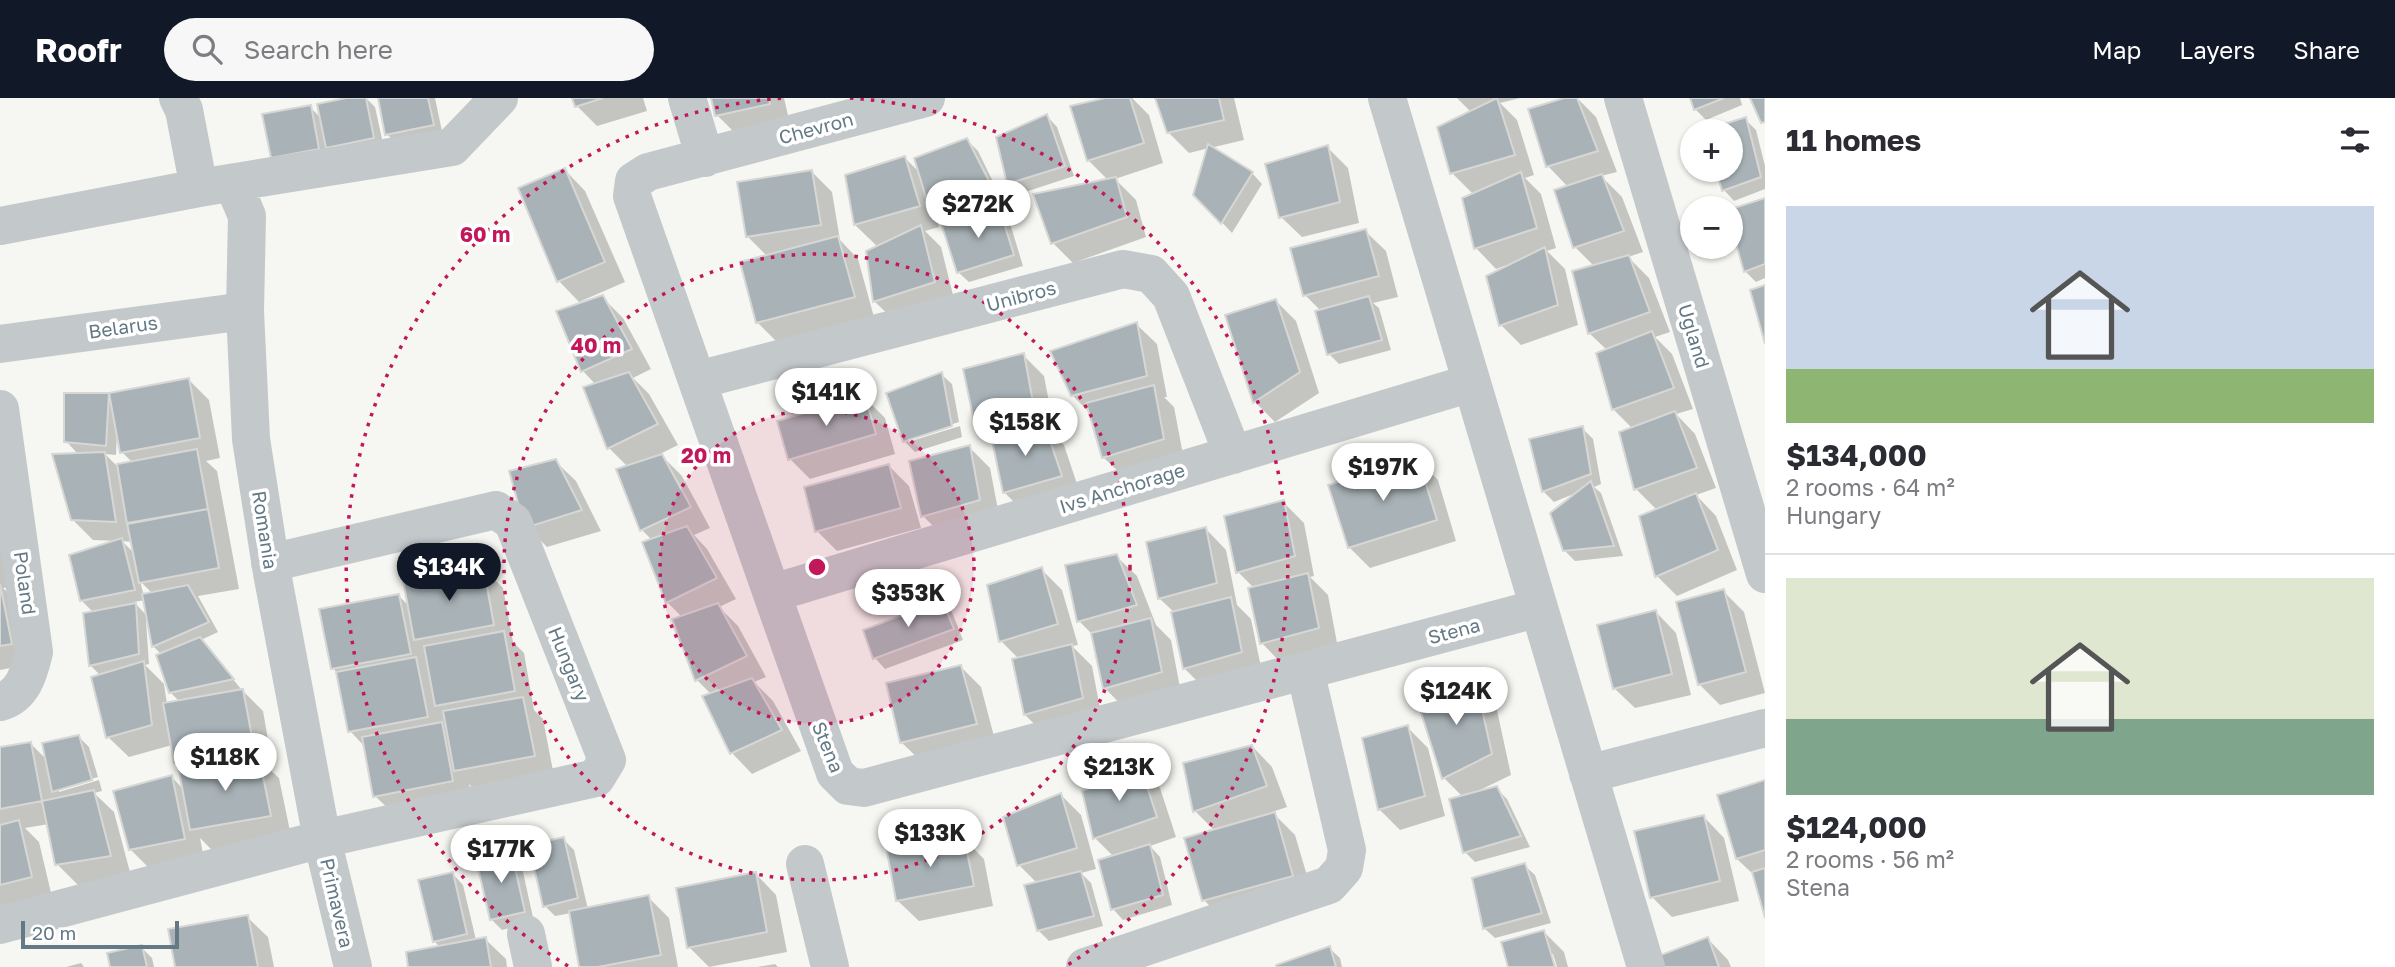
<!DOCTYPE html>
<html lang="en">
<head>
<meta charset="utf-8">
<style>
  :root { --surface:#fff; --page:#f7f7f7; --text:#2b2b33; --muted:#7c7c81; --line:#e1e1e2; --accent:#111827 }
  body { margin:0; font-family:"Golos Text",sans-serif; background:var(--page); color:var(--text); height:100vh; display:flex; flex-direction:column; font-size:26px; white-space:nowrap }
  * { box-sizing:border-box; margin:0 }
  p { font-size:23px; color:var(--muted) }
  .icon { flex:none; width:38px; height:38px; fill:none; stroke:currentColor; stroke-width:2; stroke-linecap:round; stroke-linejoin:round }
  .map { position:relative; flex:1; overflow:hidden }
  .drawer { display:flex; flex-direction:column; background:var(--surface); width:630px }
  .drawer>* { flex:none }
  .tools { position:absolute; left:1680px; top:21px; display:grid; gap:14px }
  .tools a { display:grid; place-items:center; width:63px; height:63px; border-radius:50%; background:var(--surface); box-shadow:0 2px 5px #0004; font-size:35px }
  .scale { position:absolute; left:21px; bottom:18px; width:158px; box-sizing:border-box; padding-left:7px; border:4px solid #637985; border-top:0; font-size:19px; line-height:24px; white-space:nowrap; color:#637985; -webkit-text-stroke:5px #fff; paint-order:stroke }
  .price { position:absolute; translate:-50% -60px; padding:0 16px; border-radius:24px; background:#fff; color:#222; font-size:23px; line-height:46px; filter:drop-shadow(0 2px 4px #0008) }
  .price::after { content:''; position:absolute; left:50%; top:42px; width:21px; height:16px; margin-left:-10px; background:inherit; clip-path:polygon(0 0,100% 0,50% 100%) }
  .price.on { background:var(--accent); color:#fff }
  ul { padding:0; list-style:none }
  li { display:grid; align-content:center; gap:14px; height:371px; padding:0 21px }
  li+li { border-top:2px solid var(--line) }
  li span { display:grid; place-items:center; height:217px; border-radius:0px; color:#555 }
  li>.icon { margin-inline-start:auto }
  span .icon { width:126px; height:126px; fill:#fffc; stroke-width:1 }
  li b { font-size:30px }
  h2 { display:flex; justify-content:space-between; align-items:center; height:84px; padding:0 21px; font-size:30px }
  header { display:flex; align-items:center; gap:42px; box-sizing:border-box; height:98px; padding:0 35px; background:var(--accent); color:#fff }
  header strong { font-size:33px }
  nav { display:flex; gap:38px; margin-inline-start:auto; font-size:24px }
  .search { width:490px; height:63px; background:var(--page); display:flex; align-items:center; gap:18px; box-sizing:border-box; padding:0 24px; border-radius:38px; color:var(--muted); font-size:26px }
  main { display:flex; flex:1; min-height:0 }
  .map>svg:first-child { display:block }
  .shadow { fill:#0003; fill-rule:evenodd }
  .building { fill:#a9b3b7; stroke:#d7d7d5; stroke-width:2 }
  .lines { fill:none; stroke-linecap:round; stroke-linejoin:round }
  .minor { stroke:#c3c8ca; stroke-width:38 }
  .ring { fill:none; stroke:#c2185b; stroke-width:3.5; stroke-dasharray:3.5 7 }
  .labels { text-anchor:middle; stroke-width:7; stroke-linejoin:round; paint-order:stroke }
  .street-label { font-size:19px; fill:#637985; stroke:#fff }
  .centre { fill:#c2185b; stroke:#fff; stroke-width:3.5 }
  .ring-label { font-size:21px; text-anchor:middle; font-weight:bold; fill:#c2185b; stroke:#fff; stroke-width:7; stroke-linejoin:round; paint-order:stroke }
</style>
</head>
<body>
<header>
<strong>Roofr</strong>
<div class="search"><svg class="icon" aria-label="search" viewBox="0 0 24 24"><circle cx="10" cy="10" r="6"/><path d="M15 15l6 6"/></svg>Search here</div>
<nav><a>Map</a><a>Layers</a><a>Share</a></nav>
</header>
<main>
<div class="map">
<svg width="1765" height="869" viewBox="0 0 1765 869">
  <rect width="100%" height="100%" fill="#f6f6f2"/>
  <path class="shadow" d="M355,0H366L375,9L384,50L338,59L326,47L329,61L283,70L310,9L322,21Z
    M380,0H435L443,38L397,47L387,36Z
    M574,0H643L647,13L597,28L577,8Z
    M713,0H784L790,26L737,37L717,17Z
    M1113,0H1132L1149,17L1163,65L1115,81L1136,102L1146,139L1073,165L1053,145L1109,83L1088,62Z
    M1156,0H1234L1244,42L1210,50L1252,75L1262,86L1232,135L1195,96L1209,50L1189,55L1168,34Z
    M1457,0H1520L1500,5L1517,22L1534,77L1525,80L1541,96L1556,150L1547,153L1565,171L1578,227L1521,247L1501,227L1508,169L1507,167L1496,171L1476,150L1474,97L1452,75L1471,14Z
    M1570,0H1577L1596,19L1617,74L1601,78L1622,99L1643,154L1628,159L1649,180L1670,234L1655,239L1672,256L1693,311L1676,316L1695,336L1716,390L1696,397L1716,418L1737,472L1677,498L1657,478V412L1636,391L1633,331L1613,311L1607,252L1589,235L1594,168L1575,149L1568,89L1548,68Z
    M1692,0H1740L1742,7L1706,22L1695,11Z
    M1047,18L1057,29L1074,78L1019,96L1009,85Z
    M1745,21L1756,32L1765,68V91L1734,103L1724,92L1718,72H1731V33H1707Z
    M967,42L978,53L1000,98L940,116L934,109L939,129L925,133L941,149L955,205L895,223L874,203L878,149L855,127L905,60L920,75Z
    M1327,49L1348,70L1359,125L1302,139L1281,119Z
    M565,72L585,93L625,184L579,204L559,183L520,91Z
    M811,73L832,94L840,142L858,161L874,219L778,245L757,224L767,158L747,138Z
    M1765,102V180L1756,184L1745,173L1731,121V113Z
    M998,111L1009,122L1023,168L969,184L958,174Z
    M1365,133L1386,153L1398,199L1373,205L1379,210L1391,252L1339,266L1329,256L1321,213L1305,197Z
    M602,199L623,220L651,271L633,280L649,296L678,347L660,356L682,378L710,430L694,437L707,451L736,501L719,509L738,528L766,579L754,584L773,603L801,653L752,676L732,655L704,599L711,596L697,582L682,519L667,504L652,442L642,432L628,369L609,350L596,287L583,273L559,214Z
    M1276,203L1296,223L1319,295L1275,324L1255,304L1227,218Z
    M1136,226L1157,246L1167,299H1164L1174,309L1184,362L1124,379L1103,359L1090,315L1072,297Z
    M1023,257L1044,278L1054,330L1049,332L1064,347L1081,398L1025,415L1005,395L994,344L977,327Z
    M941,276L952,286L959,324L908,341V344L960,328L962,339L915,354L904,343Z
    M189,282L209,302L220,360L206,363L217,373L239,491L198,498L218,534L201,542L241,591L263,613L273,670L269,671L279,680L291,738L212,752L200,740L204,761L151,772L130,751L172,679L184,692L185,674L175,664L172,647L129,659L108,639L101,578L90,567L94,515L82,503L118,443L93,442L72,421L85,354H76L66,343V297H110ZM117,335L122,354L133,365L117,368L105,356L116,357ZM122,443L133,444L136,457ZM140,483L153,496L144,498ZM145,502L148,519L134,504ZM149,522L153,548L162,557L170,594L180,604L167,606L164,586L145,567L149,566L146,523Z
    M865,300L885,320L895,356L810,381L790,361Z
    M1582,330L1593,341L1601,386L1594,389L1601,395L1623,458L1575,463L1565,453L1576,395L1554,404L1543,393Z
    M969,349L990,370L1000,422L943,438L923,418Z
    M1418,362L1438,382L1456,443L1370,470L1349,449Z
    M555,363L576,383L601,433L547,449L527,429Z
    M889,368L909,388L921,430L837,453L817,433Z
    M1283,404L1304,425L1314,478L1310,479L1328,497L1338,550L1282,566L1262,545L1254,490L1238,474Z
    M0,425L16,488L3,490L21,508L32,566L0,572Z
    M1206,431L1226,452L1237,507L1251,521L1262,574L1205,591L1185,571L1173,516L1175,515L1160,501L1148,446Z
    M1116,458L1137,478L1156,527L1171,542L1181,595L1125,611L1105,590L1094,538L1079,523Z
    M482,469L503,490L513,544L524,555L534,612L543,621L554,678L476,693L469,686L473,703L396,718L375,698L365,649L350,633L338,576L333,570L399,498L409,508Z
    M1041,471L1062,492L1078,547L1072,548L1092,568L1102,621L1046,637L1025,617L1019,561L1001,543Z
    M1723,493L1744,514L1765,595L1720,607L1699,586Z
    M942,504L952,514L963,542L885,571L875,560Z
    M1656,514L1676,535L1691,597L1635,610L1614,590Z
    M961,569L981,589L996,646L922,664L901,644Z
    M1474,582L1495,603L1511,677L1480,692L1481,694L1496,690L1507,701L1530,749L1475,764L1465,754L1463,699L1444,680L1420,603Z
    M1407,629L1428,650L1445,718L1400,732L1379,711Z
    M79,639L89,649L98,679L59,690V694L99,682L102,693L94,695L114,714L131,778L78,787L57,766L49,726L25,730L39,744L52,799L0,808V651L30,645L47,662Z
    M1252,648L1272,669L1287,709L1272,714L1295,737L1313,798L1224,823L1204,802L1215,733L1195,713Z
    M1139,669L1160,690L1176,739L1150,748L1160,759L1172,807L1123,822L1113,811L1114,759L1095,740Z
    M1765,684V813L1755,778L1737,761L1719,698Z
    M1061,697L1081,717L1096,771L1081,775L1091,785L1103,828L1049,843L1038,832V786L1019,767Z
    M1704,719L1724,740L1739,803L1672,819L1652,799Z
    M563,741L574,752L588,811L648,799L669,820L678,869H581L571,815L555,818L545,808Z
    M964,741L984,761L993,808L919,823L898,803Z
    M510,754L521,765L534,824L502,832L492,822Z
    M1524,767L1535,777L1551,825L1495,840L1484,830Z
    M453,776L463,787L476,842L485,841L506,861L507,869H410L440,849L434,843Z
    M756,776L776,797L787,854L709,869L689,849Z
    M247,819L268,839L274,869H177Z
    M1544,834L1564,854L1568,869H1557L1553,856H1549L1553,869H1510Z
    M1708,841L1728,862L1731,869H1664Z
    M141,849L152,860L154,869H112Z
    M1329,850L1340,860L1342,869H1278Z
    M81,865L84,869H66Z
    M775,866L778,869H757Z"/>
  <path class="building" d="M346,0H366L374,40L326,50L317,6Z
    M378,0H428L434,27L385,37Z
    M572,0H603L575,9Z
    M711,0H769L770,6L715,18Z
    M1105,0H1130L1144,45L1087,63L1070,8Z
    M1155,0H1219L1224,22L1167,35Z
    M1497,0L1515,57L1450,76L1437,29Z
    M1564,0H1577L1598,53L1546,69L1528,11Z
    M1690,0H1724L1694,12Z
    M1750,0H1765V24L1761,25Z
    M311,7L319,51L271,60L262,16Z
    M1047,16L1065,68L1007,86L996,39Z
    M1746,19L1761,79L1722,93L1716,72H1731V33L1705,32Z
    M967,40L991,87L928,106L914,60Z
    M1208,46L1253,74L1221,126L1193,97Z
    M1328,47L1340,104L1279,120L1265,66Z
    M905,58L920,108L854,127L845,77Z
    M565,70L605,164L557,184L518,90Z
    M812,72L821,127L746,139L737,84Z
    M1521,74L1537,130L1474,151L1462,100Z
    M1602,76L1624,133L1573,150L1554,92Z
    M1116,79L1127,119L1051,146L1033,96Z
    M1765,100V166L1744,174L1731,128V111Z
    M999,109L1014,157L957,175L941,125Z
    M921,127L935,184L873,204L866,153Z
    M1366,131L1379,178L1303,198L1290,150Z
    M838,138L855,199L756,225L740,164Z
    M1545,149L1558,207L1499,228L1486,178Z
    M1629,157L1650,214L1588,236L1572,173Z
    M1765,187V246L1750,192Z
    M603,197L632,251L581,274L556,213Z
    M1369,198L1382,242L1327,257L1315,213Z
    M1276,201L1300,274L1253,305L1225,217Z
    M1137,224L1147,278L1071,298L1050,253Z
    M1652,233L1674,290L1612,312L1596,255Z
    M1024,255L1034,310L975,328L963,271Z
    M629,274L658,326L607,351L583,289Z
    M942,274L952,328L903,344L886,295Z
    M189,280L200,340L120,355L109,295Z
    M1154,287L1164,341L1102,360L1086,305Z
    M64,295H109L106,348L64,344Z
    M865,298L876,336L788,362L777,323Z
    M1675,313L1697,370L1634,392L1619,334Z
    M1044,325L1062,378L1003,395L991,338Z
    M1583,328L1591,376L1542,394L1529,341Z
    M970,347L980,402L921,419L909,363Z
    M197,351L208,411L127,426L117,366Z
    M105,354L116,424L71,422L52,356Z
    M662,356L691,409L640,433L616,371Z
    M1418,360L1437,422L1348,450L1328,387Z
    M556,361L582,412L525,430L509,373Z
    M889,366L901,410L815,434L804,389Z
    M1591,383L1614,448L1563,453L1550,415Z
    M1696,395L1718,452L1655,479L1639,418Z
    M1284,402L1295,458L1236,475L1224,418Z
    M208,411L219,470L139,485L127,425Z
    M687,428L717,480L666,505L642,444Z
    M1206,429L1217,485L1158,501L1146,444Z
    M122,440L135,492L80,503L69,457Z
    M1117,456L1137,507L1077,524L1065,467Z
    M483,467L494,527L414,542L403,482Z
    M1042,469L1058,526L999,544L987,487Z
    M1308,475L1319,530L1260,546L1248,490Z
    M0,486L12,546L0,548Z
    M188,487L209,524L152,549L142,496Z
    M1724,491L1746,574L1698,587L1676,504Z
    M399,496L411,556L331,571L319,511Z
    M1231,499L1242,554L1183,571L1171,514Z
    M942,502L954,531L873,561L863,532Z
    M136,505L139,556L89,568L83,515Z
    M718,505L747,558L695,583L672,521Z
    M1656,512L1672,576L1613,591L1597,527Z
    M1151,520L1162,574L1103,591L1091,535Z
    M504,533L515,593L435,608L424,548Z
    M200,539L234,581L169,595L156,557Z
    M1072,546L1083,600L1024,617L1012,561Z
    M416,559L428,619L348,634L336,574Z
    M144,563L152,627L106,640L91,579Z
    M961,567L977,626L900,645L886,585Z
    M752,580L782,632L730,656L702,598Z
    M1475,580L1492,656L1442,681L1417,602Z
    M243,591L254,650L174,665L163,605Z
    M523,599L535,658L454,673L443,613Z
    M442,624L453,683L373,699L362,639Z
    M1408,627L1425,698L1378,712L1362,640Z
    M79,637L92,682L52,694L42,645Z
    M31,644L42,703L0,711V649Z
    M1252,647L1267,688L1193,714L1183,665Z
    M259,658L271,718L190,732L179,673Z
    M1140,667L1157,719L1093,741L1082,693Z
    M172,677L185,741L129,752L113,693Z
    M1765,682V752L1736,761L1717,697Z
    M1497,688L1521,738L1463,755L1449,701Z
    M94,692L111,758L55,767L42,703Z
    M1061,695L1077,750L1017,768L1003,719Z
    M1275,714L1293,778L1202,803L1184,740Z
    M1704,717L1720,783L1650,800L1634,733Z
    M19,722L32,779L0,787V727Z
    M564,739L578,800L543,809L529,747Z
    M964,739L974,788L896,803L887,754Z
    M1150,746L1163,797L1111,812L1098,762Z
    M511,752L525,814L490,822L476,761Z
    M1525,765L1542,815L1483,831L1472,780Z
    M1765,770V820L1752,774Z
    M1081,773L1094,818L1037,833L1024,787Z
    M453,774L467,836L433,844L418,782Z
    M756,774L767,834L687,850L676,790Z
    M649,797L661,857L598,869H579L569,813Z
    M248,817L258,869H175L168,831Z
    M1544,832L1555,869H1508L1501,844Z
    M486,839L491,869H408L406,854Z
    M1708,839L1719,869H1662L1658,858Z
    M142,847L147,869H110L107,855Z
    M1330,848L1336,869H1277L1276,867Z"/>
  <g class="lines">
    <path class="minor" d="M178,0L184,12L199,90
      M687,0L705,60
      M926,0L648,74L634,83L632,98L835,675L848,688L864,690L1539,510
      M1387,0L1646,869
      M1623,0L1765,476
      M233,85L247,118L245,213L251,341L272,475L322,741L353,869
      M0,128L199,90L452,49L499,0
      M0,246L245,213
      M698,282L1123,171L1151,176L1171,198L1233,357
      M0,311L34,554C29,575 23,598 0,604
      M773,495L1471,285
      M1588,676L1765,630
      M805,766L830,869
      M0,827L322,741L596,680L607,662L513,424L496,412L270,465
      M526,836L533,869
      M1085,869L1329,787L1344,770L1347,752L1305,572"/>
  </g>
  <circle cx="817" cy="469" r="157" fill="#c2185b" fill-opacity=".12"/>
  <g class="ring">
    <circle cx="817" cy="469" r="157"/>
    <circle cx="817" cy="469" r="313"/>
    <path d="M568 868A470 470 0 0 1 784 0M850 0A470 470 0 0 1 1066 868"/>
  </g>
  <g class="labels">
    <g class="street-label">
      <text transform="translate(816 30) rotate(-15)" y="7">Chevron</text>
      <text transform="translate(1021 198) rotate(-15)" y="7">Unibros</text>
      <text transform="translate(123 229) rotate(-8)" y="7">Belarus</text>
      <text transform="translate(1694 238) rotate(73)" y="7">Ugland</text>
      <text transform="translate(1122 390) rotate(-17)" y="7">Ivs Anchorage</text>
      <text transform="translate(265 432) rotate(81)" y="7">Romania</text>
      <text transform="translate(25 485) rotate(82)" y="7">Poland</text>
      <text transform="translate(1454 533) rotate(-15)" y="7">Stena</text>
      <text transform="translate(569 566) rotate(68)" y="7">Hungary</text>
      <text transform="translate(828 649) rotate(68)" y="7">Stena</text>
      <text transform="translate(337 805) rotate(77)" y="7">Primavera</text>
    </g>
  </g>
  <circle cx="817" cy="469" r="10" class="centre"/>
  <g class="ring-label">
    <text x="485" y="144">60 m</text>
    <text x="596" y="255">40 m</text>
    <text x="706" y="365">20 m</text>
  </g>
</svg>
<div class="tools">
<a>+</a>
<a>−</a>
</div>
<div class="scale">20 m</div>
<b class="price" style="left:978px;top:142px">$272K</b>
<b class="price" style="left:826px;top:330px">$141K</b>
<b class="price" style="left:1025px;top:360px">$158K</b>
<b class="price" style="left:1383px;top:405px">$197K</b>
<b class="price on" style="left:449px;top:505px">$134K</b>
<b class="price" style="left:908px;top:531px">$353K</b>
<b class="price" style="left:1456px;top:629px">$124K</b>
<b class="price" style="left:225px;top:695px">$118K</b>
<b class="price" style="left:1119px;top:705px">$213K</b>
<b class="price" style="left:930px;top:771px">$133K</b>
<b class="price" style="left:501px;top:787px">$177K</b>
</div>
<section class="drawer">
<h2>11 homes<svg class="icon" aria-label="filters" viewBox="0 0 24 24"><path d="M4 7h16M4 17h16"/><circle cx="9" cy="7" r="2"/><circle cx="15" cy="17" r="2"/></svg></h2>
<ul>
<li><span style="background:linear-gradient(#c9d6e8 75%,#8fb573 0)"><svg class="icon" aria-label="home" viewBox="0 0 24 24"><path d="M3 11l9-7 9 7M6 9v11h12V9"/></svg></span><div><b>$134,000</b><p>2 rooms · 64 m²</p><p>Hungary</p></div></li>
<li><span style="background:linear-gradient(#dfe7d0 65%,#7fa58c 0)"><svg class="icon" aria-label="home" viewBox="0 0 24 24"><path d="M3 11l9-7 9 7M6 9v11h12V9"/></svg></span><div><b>$124,000</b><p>2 rooms · 56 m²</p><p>Stena</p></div></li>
</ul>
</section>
</main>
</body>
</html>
